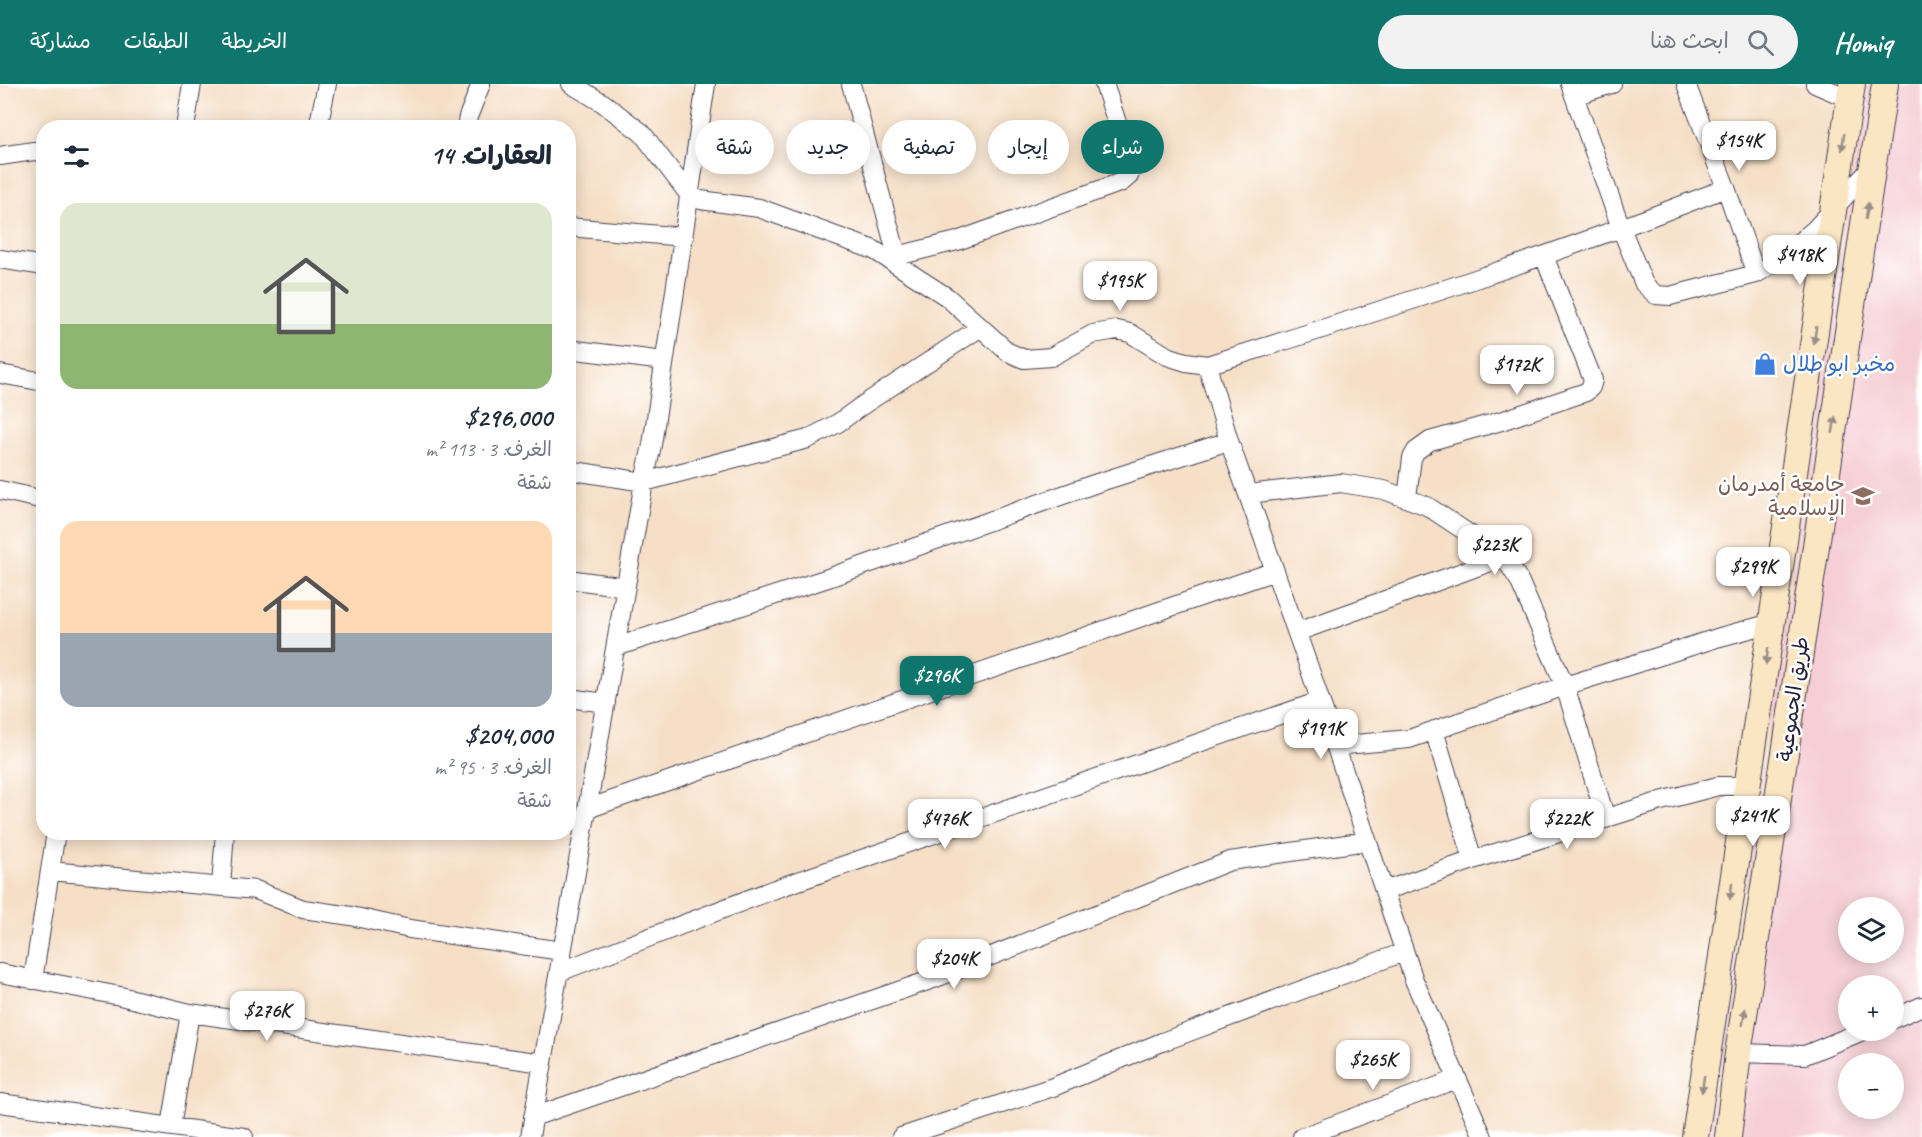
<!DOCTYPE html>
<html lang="ar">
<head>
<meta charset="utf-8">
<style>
  :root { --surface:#fff; --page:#f2f2f3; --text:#1f2937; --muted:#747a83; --accent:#0f766e }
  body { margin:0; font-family:Caveat,"Playpen Sans Arabic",sans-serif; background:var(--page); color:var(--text); direction:rtl; height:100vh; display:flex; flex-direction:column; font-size:22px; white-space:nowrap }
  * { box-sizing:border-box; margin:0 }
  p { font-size:20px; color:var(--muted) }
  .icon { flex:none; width:33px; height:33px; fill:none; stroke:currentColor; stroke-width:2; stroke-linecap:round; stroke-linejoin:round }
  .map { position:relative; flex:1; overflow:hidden; direction:ltr }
  .sheet { position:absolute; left:36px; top:36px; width:540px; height:720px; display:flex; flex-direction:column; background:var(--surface); border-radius:24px; box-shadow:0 3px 15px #0003; direction:rtl }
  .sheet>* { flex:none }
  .banner { position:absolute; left:594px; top:36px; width:570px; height:54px; direction:rtl; display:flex; gap:12px }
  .controls { position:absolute; left:1838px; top:813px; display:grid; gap:12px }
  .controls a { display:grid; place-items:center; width:66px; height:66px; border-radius:50%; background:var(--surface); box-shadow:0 3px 15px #0003; font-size:30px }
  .price { position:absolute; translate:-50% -51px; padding:0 14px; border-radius:12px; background:#fff; color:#222; font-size:20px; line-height:39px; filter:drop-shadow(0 2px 3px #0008) }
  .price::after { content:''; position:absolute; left:50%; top:36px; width:18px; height:14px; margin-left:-9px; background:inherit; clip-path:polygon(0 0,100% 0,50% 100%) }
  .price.active { background:var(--accent); color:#fff }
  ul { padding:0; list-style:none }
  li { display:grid; align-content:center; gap:12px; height:318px; padding:0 24px }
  li span { display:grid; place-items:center; height:186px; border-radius:18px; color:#555 }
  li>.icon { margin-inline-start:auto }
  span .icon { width:108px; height:108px; fill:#fffc; stroke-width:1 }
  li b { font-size:26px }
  h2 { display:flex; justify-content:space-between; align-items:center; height:72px; padding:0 24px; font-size:26px }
  .tag { padding:0 21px; border-radius:27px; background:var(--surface); box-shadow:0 3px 15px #0003; font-size:21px; line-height:54px }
  .tag.active { background:var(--accent); color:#fff }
  header { display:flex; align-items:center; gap:36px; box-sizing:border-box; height:84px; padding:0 30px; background:var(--accent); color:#fff }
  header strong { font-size:28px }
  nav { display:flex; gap:33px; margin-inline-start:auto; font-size:21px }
  .search { width:420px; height:54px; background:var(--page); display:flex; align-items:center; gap:15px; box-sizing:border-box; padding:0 21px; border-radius:33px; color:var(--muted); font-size:22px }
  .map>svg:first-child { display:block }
  .built { fill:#f6cfd6; fill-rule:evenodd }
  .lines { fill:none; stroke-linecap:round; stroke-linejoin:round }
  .street-casing { stroke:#423e50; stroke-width:20 }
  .secondary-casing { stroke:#423e50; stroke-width:28 }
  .street { stroke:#fff; stroke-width:18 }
  .secondary { stroke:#fbe6c4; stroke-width:26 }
  .oneway { fill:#998e86 }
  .labels { text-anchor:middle; stroke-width:5; stroke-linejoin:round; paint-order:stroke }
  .shop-label { font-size:21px; fill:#366cbe; stroke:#fff; text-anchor:start }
  .education-label { font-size:21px; fill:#785e54; stroke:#fff; text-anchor:end }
  .street-label { font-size:21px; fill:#22223b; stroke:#fff }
</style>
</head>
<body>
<header>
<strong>Homiq</strong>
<div class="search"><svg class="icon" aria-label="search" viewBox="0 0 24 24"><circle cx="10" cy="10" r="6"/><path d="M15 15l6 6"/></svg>ابحث هنا</div>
<nav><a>الخريطة</a><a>الطبقات</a><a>مشاركة</a></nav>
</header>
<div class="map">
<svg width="1922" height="1053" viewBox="0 0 1922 1053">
  <rect width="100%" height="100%" fill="#fff"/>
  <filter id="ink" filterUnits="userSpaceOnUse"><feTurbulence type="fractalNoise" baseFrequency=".0167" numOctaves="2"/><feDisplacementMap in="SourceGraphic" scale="12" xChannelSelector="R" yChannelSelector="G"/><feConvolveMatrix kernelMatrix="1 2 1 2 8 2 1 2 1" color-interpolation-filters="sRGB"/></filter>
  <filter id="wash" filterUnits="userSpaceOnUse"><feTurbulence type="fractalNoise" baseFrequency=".008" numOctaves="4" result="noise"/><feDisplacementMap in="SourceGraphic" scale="24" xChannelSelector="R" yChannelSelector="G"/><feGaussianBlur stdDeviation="1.35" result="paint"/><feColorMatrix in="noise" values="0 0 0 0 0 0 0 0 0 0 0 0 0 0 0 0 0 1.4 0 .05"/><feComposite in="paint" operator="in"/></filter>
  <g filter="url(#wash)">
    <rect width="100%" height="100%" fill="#f6dfc6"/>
    <path class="built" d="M1865,0H1922V1053H1708ZM1848,824H1893V868H1848ZM1848,902H1893V946H1848ZM1848,980H1893V1024H1848Z"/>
  </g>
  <g filter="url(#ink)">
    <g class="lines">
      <g class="street-casing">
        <path id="street" d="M571,0L603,19L642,49L690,112L701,116L759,124L874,166L947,213L1008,268L1024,275L1051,273L1093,250L1117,246L1130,249L1167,272L1186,278L1207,281C1382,227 1556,171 1726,104
          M851,0L900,183
          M1570,0L1621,144L1644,200L1656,211L1670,212L1756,190L1774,179L1814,146L1873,82
          M1686,0L1726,104L1756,190
          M1815,0L1850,15
          M1574,12L1612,0
          M185,44L192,0
          M318,44L327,0
          M466,44L468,33L481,0
          M0,72L34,67L44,68
          M568,143L684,153
          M897,172L957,157L1122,98L1129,92L1132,83L1104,0
          M0,175L44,182
          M568,265L664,277
          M1207,281L1229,357L1311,589L1414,896L1483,1053
          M0,290L44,298
          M568,386L644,398L808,355L838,339L860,323L981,243
          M0,406L44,416
          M1248,410L1341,399L1384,406L1427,422L1504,473L1519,496L1565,602L1606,735
          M1407,414L1412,374L1416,367L1430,357L1501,337L1586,308L1591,303L1593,296L1544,172
          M568,495L626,503
          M1297,548L1504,473
          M616,563L828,494L1097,399L1229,357
          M568,614L606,619
          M1434,646L1473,776
          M1335,662L1409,655L1565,602L1720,553L1772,539
          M587,725L1275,487
          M50,787L256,806L303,825L351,832L410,845L562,867
          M221,802L225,748
          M1384,807L1473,776L1661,717L1718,702H1747
          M559,888L775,805L1320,617
          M0,889L120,912L190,929L543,979
          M33,896L56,748
          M1893,935L1922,922
          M1738,969L1805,971L1865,946
          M0,1019L244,1053
          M533,1033L936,894L1230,777L1367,757
          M171,1043L190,929
          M530,1053L644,398L652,361L706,0
          M901,1053L1053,1003L1162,958L1404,868
          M1302,1053L1457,995"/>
      </g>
      <g class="secondary-casing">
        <path id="secondary" d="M1695,1053L1852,0
          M1728,1053L1738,969L1786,663L1885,0"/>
      </g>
      <use href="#street" class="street"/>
      <use href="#secondary" class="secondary"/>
    </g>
    <defs><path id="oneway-solid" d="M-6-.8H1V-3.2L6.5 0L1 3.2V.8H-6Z" transform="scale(1.5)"/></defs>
    <g class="oneway">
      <use href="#oneway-solid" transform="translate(1843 58) rotate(98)"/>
      <use href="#oneway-solid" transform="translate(1867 127) rotate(-81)"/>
      <use href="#oneway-solid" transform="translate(1815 251) rotate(99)"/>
      <use href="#oneway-solid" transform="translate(1834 341) rotate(-81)"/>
      <use href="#oneway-solid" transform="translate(1767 572) rotate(98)"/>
      <use href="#oneway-solid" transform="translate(1731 807) rotate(98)"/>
      <use href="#oneway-solid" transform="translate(1744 933) rotate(-81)"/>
      <use href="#oneway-solid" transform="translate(1703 1000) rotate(98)"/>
    </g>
  </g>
  <defs>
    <g id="shop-bare" transform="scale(1.8)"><path d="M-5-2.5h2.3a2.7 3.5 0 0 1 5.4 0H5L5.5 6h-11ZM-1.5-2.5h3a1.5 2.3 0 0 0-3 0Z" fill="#3f7fe0" stroke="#fff" stroke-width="2.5" paint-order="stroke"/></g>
    <g id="university-bare" transform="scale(1.8)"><path d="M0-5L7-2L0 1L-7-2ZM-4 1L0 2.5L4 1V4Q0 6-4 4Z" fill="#8d6e63" stroke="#fff" stroke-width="2.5" paint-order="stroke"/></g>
  </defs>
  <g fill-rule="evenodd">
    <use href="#shop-bare" x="1765" y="280"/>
    <use href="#university-bare" x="1863" y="412"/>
  </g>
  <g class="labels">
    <g class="shop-label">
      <text x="1783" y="287">مخبر ابو طلال</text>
    </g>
    <g class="education-label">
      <text x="1845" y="407">جامعة أمدرمان<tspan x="1845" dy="24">الإسلامية</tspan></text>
    </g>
    <g class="street-label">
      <text transform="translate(1793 615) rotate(-82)" y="7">طريق الجموعية</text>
    </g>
  </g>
</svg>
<div class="controls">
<a><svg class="icon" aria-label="layers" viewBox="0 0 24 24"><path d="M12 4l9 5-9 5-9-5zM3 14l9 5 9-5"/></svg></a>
<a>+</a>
<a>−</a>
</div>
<b class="price" style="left:1739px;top:88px">$154K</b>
<b class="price" style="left:1800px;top:202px">$418K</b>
<b class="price" style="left:1120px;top:228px">$195K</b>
<b class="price" style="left:1517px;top:312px">$172K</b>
<b class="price" style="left:1495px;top:492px">$223K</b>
<b class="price" style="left:1753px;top:514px">$299K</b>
<b class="price active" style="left:937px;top:623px">$296K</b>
<b class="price" style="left:1321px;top:676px">$191K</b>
<b class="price" style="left:1753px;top:763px">$241K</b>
<b class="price" style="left:945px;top:766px">$476K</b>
<b class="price" style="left:1567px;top:766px">$222K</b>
<b class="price" style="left:954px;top:906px">$204K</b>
<b class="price" style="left:267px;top:958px">$276K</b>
<b class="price" style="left:1373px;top:1007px">$265K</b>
<div class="banner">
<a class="tag active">شراء</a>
<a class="tag">إيجار</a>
<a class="tag">تصفية</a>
<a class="tag">جديد</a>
<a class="tag">شقة</a>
</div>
<section class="sheet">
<h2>العقارات: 14<svg class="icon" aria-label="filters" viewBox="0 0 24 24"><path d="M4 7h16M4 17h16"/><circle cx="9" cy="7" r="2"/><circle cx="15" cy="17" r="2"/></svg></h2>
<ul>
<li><span style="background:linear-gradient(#dfe7d0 65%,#8fb573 0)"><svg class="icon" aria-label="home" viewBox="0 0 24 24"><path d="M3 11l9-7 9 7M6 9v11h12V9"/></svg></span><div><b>$296,000</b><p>الغرف: 3 · 113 m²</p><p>شقة</p></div></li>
<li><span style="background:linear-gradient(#ffd9b3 60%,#9aa5b1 0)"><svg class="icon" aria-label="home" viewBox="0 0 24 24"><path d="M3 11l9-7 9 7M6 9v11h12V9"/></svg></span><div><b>$204,000</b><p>الغرف: 3 · 95 m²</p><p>شقة</p></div></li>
</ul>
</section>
</div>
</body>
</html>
